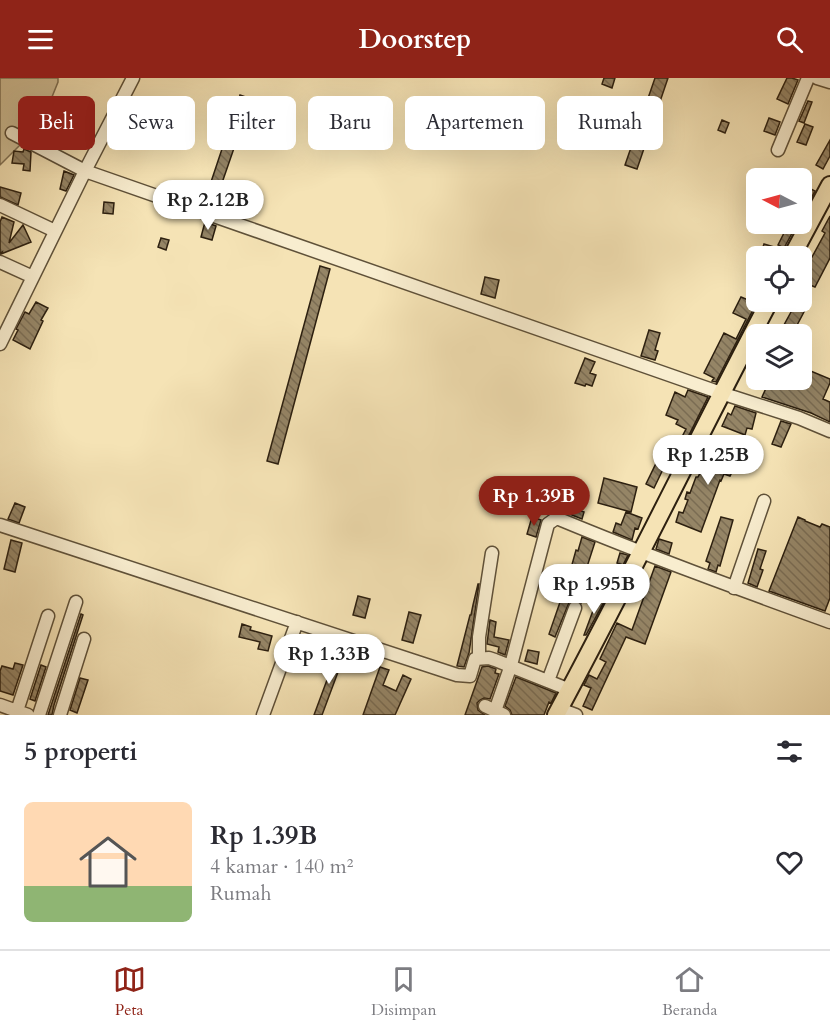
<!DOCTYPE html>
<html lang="id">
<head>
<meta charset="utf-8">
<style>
  :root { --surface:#fff; --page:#f2f2f3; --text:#2b2b33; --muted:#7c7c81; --line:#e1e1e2; --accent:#8f2418 }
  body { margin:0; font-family:Cardo,serif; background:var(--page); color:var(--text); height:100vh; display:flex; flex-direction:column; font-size:22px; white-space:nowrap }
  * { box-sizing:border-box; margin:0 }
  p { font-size:20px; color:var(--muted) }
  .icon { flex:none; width:33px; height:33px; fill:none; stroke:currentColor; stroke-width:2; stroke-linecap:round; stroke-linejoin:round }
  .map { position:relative; height:637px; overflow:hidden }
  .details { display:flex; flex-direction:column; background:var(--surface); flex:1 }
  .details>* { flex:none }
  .hud { position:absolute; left:18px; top:18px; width:795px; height:54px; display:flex; gap:12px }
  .needle { width:39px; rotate:276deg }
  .controls { position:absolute; left:746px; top:90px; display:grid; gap:12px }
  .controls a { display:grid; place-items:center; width:66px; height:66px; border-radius:9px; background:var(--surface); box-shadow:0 6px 24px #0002; font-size:30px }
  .price { position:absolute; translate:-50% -51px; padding:0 14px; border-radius:21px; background:#fff; color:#222; font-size:20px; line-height:39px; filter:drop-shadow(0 2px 3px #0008) }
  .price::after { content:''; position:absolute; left:50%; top:36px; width:18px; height:14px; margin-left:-9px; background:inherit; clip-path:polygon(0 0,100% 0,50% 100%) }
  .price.on { background:var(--accent); color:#fff }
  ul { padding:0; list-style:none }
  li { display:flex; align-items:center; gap:18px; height:150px; padding:0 24px }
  li span { display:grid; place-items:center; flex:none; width:168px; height:120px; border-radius:9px; color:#555 }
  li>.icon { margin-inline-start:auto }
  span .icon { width:72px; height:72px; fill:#fffc; stroke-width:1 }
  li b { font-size:26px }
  h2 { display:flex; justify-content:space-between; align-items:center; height:72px; padding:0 24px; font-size:26px }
  .tag { padding:0 21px; border-radius:9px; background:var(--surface); box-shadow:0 6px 24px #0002; font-size:21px; line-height:54px }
  .tag.on { background:var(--accent); color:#fff }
  header { display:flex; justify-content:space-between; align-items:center; height:78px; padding:0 24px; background:var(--accent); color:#fff; font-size:27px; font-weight:700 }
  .menu { display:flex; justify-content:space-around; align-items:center; height:84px; border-top:2px solid var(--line); background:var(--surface); font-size:16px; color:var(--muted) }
  .menu a { display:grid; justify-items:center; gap:3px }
  .menu .on { color:var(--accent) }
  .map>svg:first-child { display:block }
  .grass { fill:#d3c299; stroke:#807154; stroke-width:1.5 }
  .building { fill:url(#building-back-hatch); stroke:#2d2010; stroke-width:1.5 }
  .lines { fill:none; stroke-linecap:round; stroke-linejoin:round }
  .minor-casing { stroke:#5f5139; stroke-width:15 }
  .highway-casing { stroke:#2d2010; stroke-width:20 }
  .minor { stroke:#f8edcf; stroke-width:12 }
  .highway { stroke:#f5e3b5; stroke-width:16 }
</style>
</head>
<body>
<header><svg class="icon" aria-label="menu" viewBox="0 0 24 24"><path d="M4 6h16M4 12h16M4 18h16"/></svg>Doorstep<svg class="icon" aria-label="search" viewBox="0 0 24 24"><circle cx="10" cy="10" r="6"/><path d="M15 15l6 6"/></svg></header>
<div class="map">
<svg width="830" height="637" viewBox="0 0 830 637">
  <defs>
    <pattern id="building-back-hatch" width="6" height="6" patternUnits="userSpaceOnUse" patternTransform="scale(1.5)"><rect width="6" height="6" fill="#958566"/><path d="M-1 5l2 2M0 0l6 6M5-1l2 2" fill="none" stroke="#7a6c53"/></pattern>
  </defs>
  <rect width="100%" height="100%" fill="#f5e3b5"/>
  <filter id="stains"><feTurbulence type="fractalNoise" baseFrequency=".00333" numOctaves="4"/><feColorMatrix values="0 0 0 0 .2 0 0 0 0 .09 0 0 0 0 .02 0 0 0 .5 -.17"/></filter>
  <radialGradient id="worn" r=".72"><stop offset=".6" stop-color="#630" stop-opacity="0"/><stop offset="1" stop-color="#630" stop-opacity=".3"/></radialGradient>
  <path class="grass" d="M0,0H58V4L41,46L0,87Z"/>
  <path class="building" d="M604,0H615L612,10L602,6Z
    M655,0H668L637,91L625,87Z
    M787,0H792L798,2L788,26L777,21Z
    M240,17L251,21L214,128L204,125Z
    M808,23L812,24L804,45L799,43Z
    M769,40L780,44L775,57L764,53Z
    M722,42L729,45L725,55L718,52Z
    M805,46L813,49L806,67L797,64Z
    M830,62V78L823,91L816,87Z
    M24,71L31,74L30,93L23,92L24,86L12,85L14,73L23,74Z
    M64,93L74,97L66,113L60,111Z
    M0,109L21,115L18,127L0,119Z
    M807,109L815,113L801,139V122Z
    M104,124L114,125L113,136L103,135Z
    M830,138V180L815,209L810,207L801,227V210L810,192L803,189L809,177L812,179L825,155L822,153Z
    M2,139L14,144L9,165L23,147L31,164L1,176L2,174L0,175V144Z
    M205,144L216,148L212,162L201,159Z
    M779,146H797L784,170L778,167L787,149Z
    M161,160L169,162L166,172L158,169Z
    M764,166L781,171L778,178H760Z
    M320,188L330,191L278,386L267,383Z
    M485,199L499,202L495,220L481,216Z
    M741,219L753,224L754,222L757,224L716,304L712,303L714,300L704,295L724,255L736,261L746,241L733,235Z
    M36,224L48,230L41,242L43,243L30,271L13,262L18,252L16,251L25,234L29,236Z
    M796,225L806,230L795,251L796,252L794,256H779Z
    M649,252L660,255L655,272L658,273L655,282L641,278Z
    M585,280L595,284L590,295L596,297L592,308L586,306L585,308L575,305Z
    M801,289L830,301V305L823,321L830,324V344L811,335L762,319L767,308L764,307L766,302H801Z
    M688,312L708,319L673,389L666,385L654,410L646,406L662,373L672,378L686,351L676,346L678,342L666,337L675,314L685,319Z
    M735,328L756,335L752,351L747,350L745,357L722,348L728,335L731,337Z
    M781,343L791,346L781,369L772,366Z
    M720,363L742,374L730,398L724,396L721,403L720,402L701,454L676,444L679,434L683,435L688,422L685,421L687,414L690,415L696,399H698L712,371L715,373Z
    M604,400L637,409L631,434L598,425Z
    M15,425L25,429L19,445L8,441Z
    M558,425L584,434L582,441L562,433H556Z
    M626,434L642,440L638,451L635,450L632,462L613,454L616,445L621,447Z
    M532,439L541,442L536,459L527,456Z
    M721,439L733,442L720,488L718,487L716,494L708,491L710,485L706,483Z
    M798,439L805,442V443L820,449L822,446L830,449V520L825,533L769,513Z
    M582,459L595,464L585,495L591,497L581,525L574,522L570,523L568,527L555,559L549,556L568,501L576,472L578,473Z
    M659,461L672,465L669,476L656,471Z
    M11,462L22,465L15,494L4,491Z
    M758,471L766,473L760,491L763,492L757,509L748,505Z
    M620,475L628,477L623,487L617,485Z
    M655,488L671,494L645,566L626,559L592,632L583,628L591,610L584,607L589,597L597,601L606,584L600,581L617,545L632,552Z
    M478,506H479L469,575L464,589L457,588L470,537H471L473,527Z
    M358,518L370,521L365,540L353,537Z
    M597,522L604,524L586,557H584Z
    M409,534L421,537L413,565L402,562Z
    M81,536L83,537L54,627L52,637H48Z
    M490,542L496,544L494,559L509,562L505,577L498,574L499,569L487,566Z
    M242,546L251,549L250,552L272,558L268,573L258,571L260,564L239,559Z
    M528,572L539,574L537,586L525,583Z
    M337,575L344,578L322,637H314Z
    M15,585L23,587L13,617L0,613V593L2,588L13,591Z
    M41,587L46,589L35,623L30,621Z
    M488,588L496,591L495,595L499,596L490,621L484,620L480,622L477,625L478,632L485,637H465L482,589Z
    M380,589L389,592L383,607L396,613L403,597L411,601L395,637H363Z
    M516,599L556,615L551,625L549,624L544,637H512L510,632L505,628Z
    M80,600L88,602L77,635L70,632Z"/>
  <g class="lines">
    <g class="minor-casing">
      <path id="minor" d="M817,0L830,4
        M12,55L85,93L721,315L799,340L830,353
        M778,72L808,0
        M0,127L55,153
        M0,184L33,199
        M0,266L85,93L133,0
        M0,447L457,597L470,598L475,581L489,580L495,582L570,612
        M734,510L764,423
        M479,580V559L492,475
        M548,603L575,530
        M0,627L28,637
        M485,628L504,637
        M560,631L576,637
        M17,633L48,538
        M495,633L511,587L548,446L555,441H559C648,478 739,511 830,544
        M39,637L76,524
        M60,637L84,561
        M263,637L297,544"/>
    </g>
    <g class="highway-casing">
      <path id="highway" d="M792,178L830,107
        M556,637C630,500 697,361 769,224"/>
    </g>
    <use href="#minor" class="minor"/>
    <use href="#highway" class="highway"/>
  </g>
  <rect width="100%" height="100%" filter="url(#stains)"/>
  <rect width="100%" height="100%" fill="url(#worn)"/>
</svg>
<div class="controls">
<a><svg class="needle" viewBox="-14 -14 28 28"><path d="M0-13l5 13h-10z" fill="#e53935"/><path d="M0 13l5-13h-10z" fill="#7c7c81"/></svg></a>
<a><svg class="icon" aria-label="locate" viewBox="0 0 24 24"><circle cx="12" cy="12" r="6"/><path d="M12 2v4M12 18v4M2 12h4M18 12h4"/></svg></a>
<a><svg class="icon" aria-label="layers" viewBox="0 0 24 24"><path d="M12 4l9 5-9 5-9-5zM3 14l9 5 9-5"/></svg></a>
</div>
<b class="price" style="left:208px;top:153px">Rp 2.12B</b>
<b class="price" style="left:708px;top:408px">Rp 1.25B</b>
<b class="price on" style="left:534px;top:449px">Rp 1.39B</b>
<b class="price" style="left:594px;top:537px">Rp 1.95B</b>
<b class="price" style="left:329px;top:607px">Rp 1.33B</b>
<div class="hud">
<a class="tag on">Beli</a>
<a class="tag">Sewa</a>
<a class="tag">Filter</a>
<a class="tag">Baru</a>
<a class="tag">Apartemen</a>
<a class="tag">Rumah</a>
</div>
</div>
<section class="details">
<h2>5 properti<svg class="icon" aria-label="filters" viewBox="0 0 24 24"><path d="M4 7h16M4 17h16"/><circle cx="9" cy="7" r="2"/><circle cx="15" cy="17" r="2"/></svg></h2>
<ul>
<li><span style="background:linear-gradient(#ffd9b3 70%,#8fb573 0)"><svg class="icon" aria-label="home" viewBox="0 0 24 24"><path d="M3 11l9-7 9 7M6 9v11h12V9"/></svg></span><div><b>Rp 1.39B</b><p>4 kamar · 140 m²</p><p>Rumah</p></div><svg class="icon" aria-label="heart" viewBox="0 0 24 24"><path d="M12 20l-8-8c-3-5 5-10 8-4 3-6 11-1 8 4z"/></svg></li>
</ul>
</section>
<nav class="menu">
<a class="on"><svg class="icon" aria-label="map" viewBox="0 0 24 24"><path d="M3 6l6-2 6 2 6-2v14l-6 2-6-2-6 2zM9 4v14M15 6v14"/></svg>Peta</a>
<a><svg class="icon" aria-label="saved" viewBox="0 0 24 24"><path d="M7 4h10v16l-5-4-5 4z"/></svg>Disimpan</a>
<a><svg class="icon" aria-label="home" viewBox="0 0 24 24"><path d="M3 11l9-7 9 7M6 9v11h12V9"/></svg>Beranda</a>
</nav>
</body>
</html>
